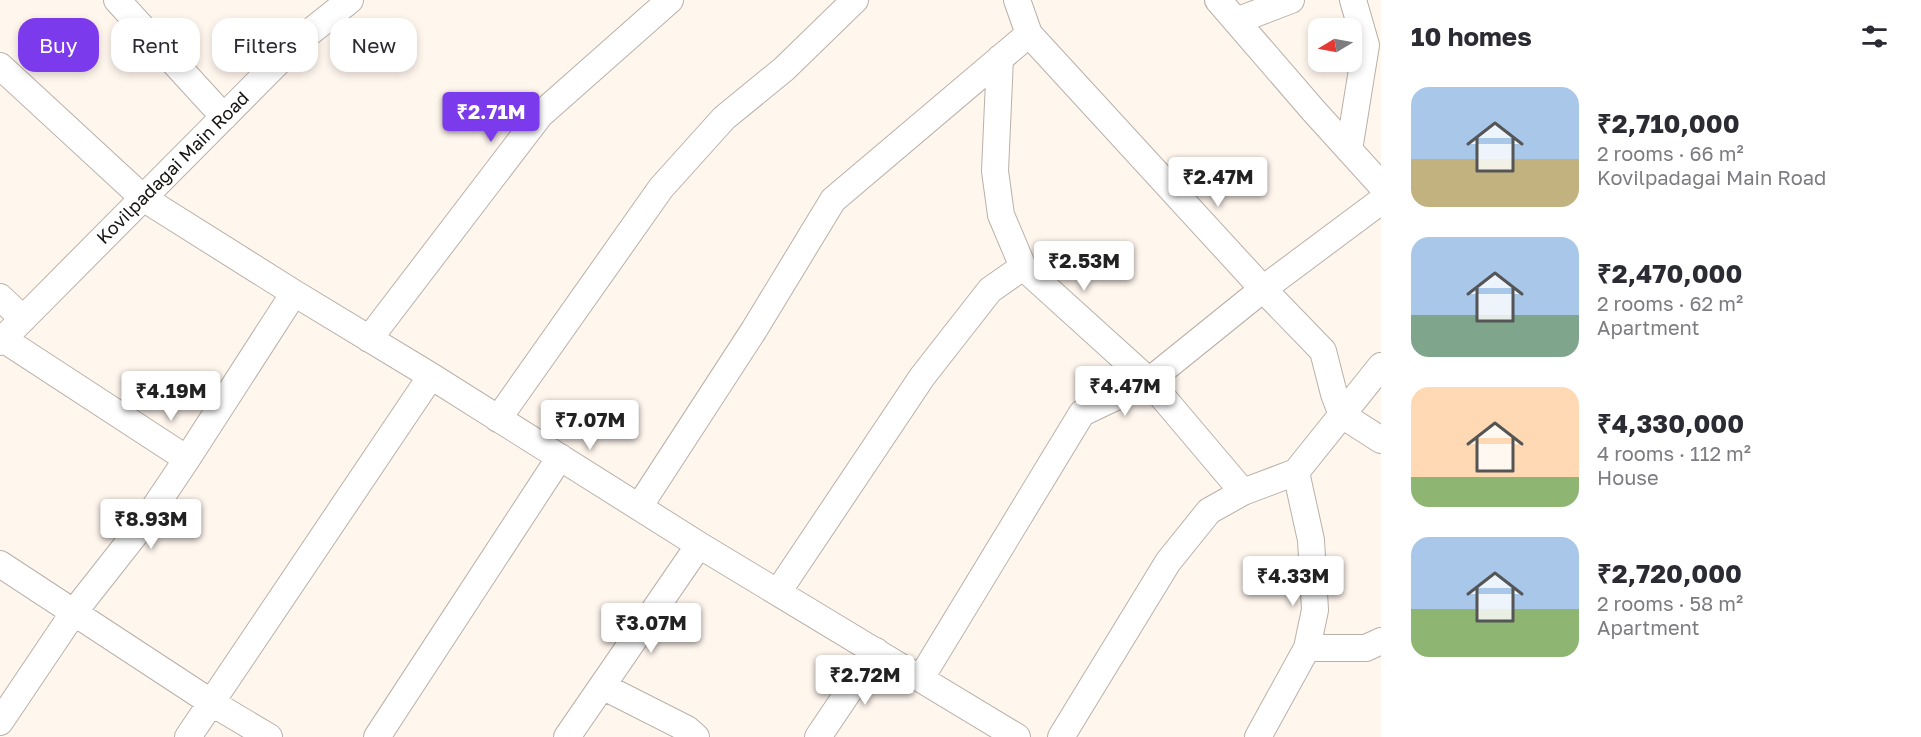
<!DOCTYPE html>
<html lang="en">
<head>
<meta charset="utf-8">
<style>
  :root { --surface:#fff; --page:#f7f7f7; --text:#2b2b33; --muted:#7c7c81; --accent:#7c3aed }
  body { margin:0; font-family:"Golos Text",sans-serif; background:var(--page); color:var(--text); height:100vh; display:flex; flex-direction:column; font-size:22px; white-space:nowrap }
  * { box-sizing:border-box; margin:0 }
  p { font-size:20px; color:var(--muted) }
  .icon { flex:none; width:33px; height:33px; fill:none; stroke:currentColor; stroke-width:2; stroke-linecap:round; stroke-linejoin:round }
  .map { position:relative; flex:1; overflow:hidden }
  .side { display:flex; flex-direction:column; background:var(--surface); width:540px }
  .side>* { flex:none }
  .hud { position:absolute; left:18px; top:18px; width:570px; height:54px; display:flex; gap:12px }
  .needle { width:39px; rotate:260deg }
  .controls { position:absolute; left:1308px; top:18px; display:grid; gap:12px }
  .controls a { display:grid; place-items:center; width:54px; height:54px; border-radius:12px; background:var(--surface); box-shadow:0 3px 9px #0003; font-size:30px }
  .price { position:absolute; translate:-50% -51px; padding:0 14px; border-radius:6px; background:#fff; color:#222; font-size:20px; line-height:39px; filter:drop-shadow(0 2px 3px #0008) }
  .price::after { content:''; position:absolute; left:50%; top:36px; width:18px; height:14px; margin-left:-9px; background:inherit; clip-path:polygon(0 0,100% 0,50% 100%) }
  .price.on { background:var(--accent); color:#fff }
  ul { padding:0; list-style:none }
  li { display:flex; align-items:center; gap:18px; height:150px; padding:0 30px }
  li span { display:grid; place-items:center; flex:none; width:168px; height:120px; border-radius:18px; color:#555 }
  li>.icon { margin-inline-start:auto }
  span .icon { width:72px; height:72px; fill:#fffc; stroke-width:1 }
  li b { font-size:26px }
  h2 { display:flex; justify-content:space-between; align-items:center; height:72px; padding:0 30px; font-size:26px }
  .tag { padding:0 21px; border-radius:18px; background:var(--surface); box-shadow:0 3px 9px #0003; font-size:21px; line-height:54px }
  .tag.on { background:var(--accent); color:#fff }
  main { display:flex; flex:1; min-height:0 }
  .map>svg:first-child { display:block }
  .lines { fill:none; stroke-linecap:round; stroke-linejoin:round }
  .minor-casing { stroke:#b9b0a9; stroke-width:28 }
  .minor { stroke:#fff; stroke-width:26 }
  .labels { text-anchor:middle; stroke-width:4.5; stroke-linejoin:round; paint-order:stroke }
  .street-label { font-size:18px; fill:#161311; stroke:#fff }
</style>
</head>
<body>
<main>
<div class="map">
<svg width="1381" height="737" viewBox="0 0 1381 737">
  <rect width="100%" height="100%" fill="#fff6ee"/>
  <g class="lines">
    <g class="minor-casing">
      <path id="minor" d="M117,0L224,117
        M1017,0L1029,34L1263,289L1323,351L1334,394L1342,415L1381,440
        M1218,0L1313,110L1381,185
        M1236,21L1291,0
        M1000,58L995,171L1001,215L1023,267L1149,381L1243,492
        M0,66L143,198L294,293L431,376L699,545L1017,737
        M1349,150L1366,45L1353,0
        M0,297L23,319
        M3,339L187,459L294,293
        M369,339L540,115L670,0
        M0,342L300,40L350,0
        M498,419L661,188L724,118L784,69L855,0
        M639,507L754,330L833,200L1029,34
        M0,564L212,703L269,737
        M778,592L922,377L990,290L1023,267
        M1307,648H1366L1381,641
        M921,678L1082,413L1149,381L1263,289L1381,201
        M602,686L687,729L696,737
        M0,722L74,612L144,523L187,459
        M188,737L431,376
        M377,737L560,457
        M567,737L699,545
        M818,737L876,651
        M1061,737L1168,562L1209,511L1243,492L1296,472L1381,366
        M1258,737L1307,648L1315,610L1311,540L1296,472"/>
    </g>
    <use href="#minor" class="minor"/>
  </g>
  <g class="labels">
    <g class="street-label">
      <text transform="translate(173 168) rotate(-45)" y="6">Kovilpadagai Main Road</text>
    </g>
  </g>
</svg>
<div class="controls">
<a><svg class="needle" viewBox="-14 -14 28 28"><path d="M0-13l5 13h-10z" fill="#e53935"/><path d="M0 13l5-13h-10z" fill="#7c7c81"/></svg></a>
</div>
<b class="price on" style="left:491px;top:143px">₹2.71M</b>
<b class="price" style="left:1218px;top:208px">₹2.47M</b>
<b class="price" style="left:1084px;top:292px">₹2.53M</b>
<b class="price" style="left:1125px;top:417px">₹4.47M</b>
<b class="price" style="left:171px;top:422px">₹4.19M</b>
<b class="price" style="left:590px;top:451px">₹7.07M</b>
<b class="price" style="left:151px;top:550px">₹8.93M</b>
<b class="price" style="left:1293px;top:607px">₹4.33M</b>
<b class="price" style="left:651px;top:654px">₹3.07M</b>
<b class="price" style="left:865px;top:706px">₹2.72M</b>
<div class="hud">
<a class="tag on">Buy</a>
<a class="tag">Rent</a>
<a class="tag">Filters</a>
<a class="tag">New</a>
</div>
</div>
<section class="side">
<h2>10 homes<svg class="icon" aria-label="filters" viewBox="0 0 24 24"><path d="M4 7h16M4 17h16"/><circle cx="9" cy="7" r="2"/><circle cx="15" cy="17" r="2"/></svg></h2>
<ul>
<li><span style="background:linear-gradient(#a9c7e8 60%,#c2b280 0)"><svg class="icon" aria-label="home" viewBox="0 0 24 24"><path d="M3 11l9-7 9 7M6 9v11h12V9"/></svg></span><div><b>₹2,710,000</b><p>2 rooms · 66 m²</p><p>Kovilpadagai Main Road</p></div></li>
<li><span style="background:linear-gradient(#a9c7e8 65%,#7fa58c 0)"><svg class="icon" aria-label="home" viewBox="0 0 24 24"><path d="M3 11l9-7 9 7M6 9v11h12V9"/></svg></span><div><b>₹2,470,000</b><p>2 rooms · 62 m²</p><p>Apartment</p></div></li>
<li><span style="background:linear-gradient(#ffd9b3 75%,#8fb573 0)"><svg class="icon" aria-label="home" viewBox="0 0 24 24"><path d="M3 11l9-7 9 7M6 9v11h12V9"/></svg></span><div><b>₹4,330,000</b><p>4 rooms · 112 m²</p><p>House</p></div></li>
<li><span style="background:linear-gradient(#a9c7e8 60%,#8fb573 0)"><svg class="icon" aria-label="home" viewBox="0 0 24 24"><path d="M3 11l9-7 9 7M6 9v11h12V9"/></svg></span><div><b>₹2,720,000</b><p>2 rooms · 58 m²</p><p>Apartment</p></div></li>
</ul>
</section>
</main>
</body>
</html>
